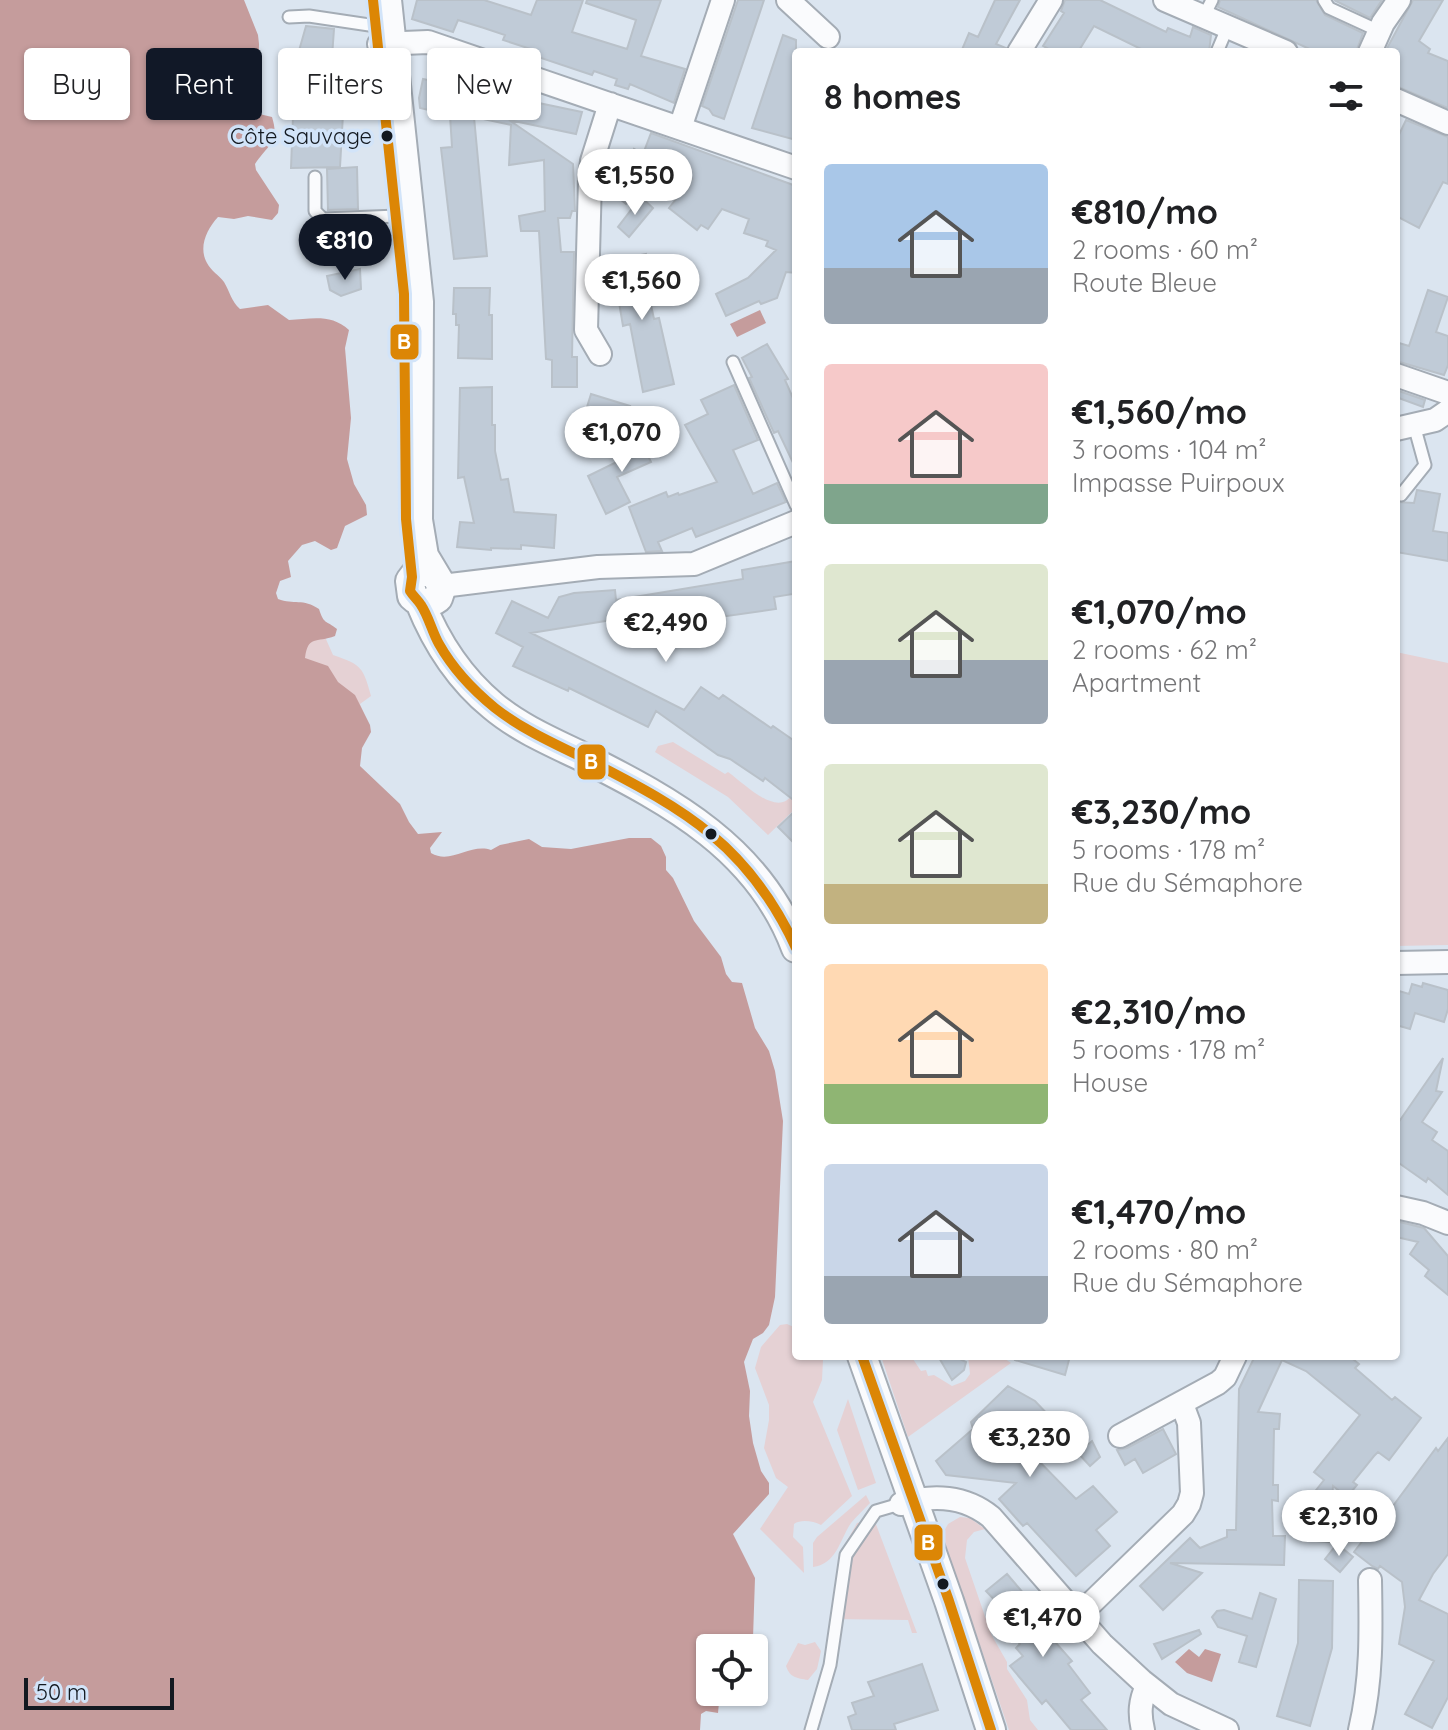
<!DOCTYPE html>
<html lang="en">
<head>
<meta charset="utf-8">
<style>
  :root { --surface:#fff; --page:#f2f2f2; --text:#202124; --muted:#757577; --accent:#111827 }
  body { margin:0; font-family:Quicksand,sans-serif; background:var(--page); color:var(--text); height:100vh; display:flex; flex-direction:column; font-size:30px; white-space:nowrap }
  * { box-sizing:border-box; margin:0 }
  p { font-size:26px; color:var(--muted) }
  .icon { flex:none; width:44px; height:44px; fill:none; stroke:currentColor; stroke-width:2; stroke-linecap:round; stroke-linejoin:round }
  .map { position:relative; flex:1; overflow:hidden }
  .details { position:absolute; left:792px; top:48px; width:608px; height:1312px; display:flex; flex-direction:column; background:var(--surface); border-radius:8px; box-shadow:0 2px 6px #0004 }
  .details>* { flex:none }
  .banner { position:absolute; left:24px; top:48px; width:648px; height:72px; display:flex; gap:16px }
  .fabs { position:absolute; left:696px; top:1634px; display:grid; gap:16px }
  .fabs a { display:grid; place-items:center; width:72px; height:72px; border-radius:8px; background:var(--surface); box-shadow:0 2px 6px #0004; font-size:40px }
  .scale { position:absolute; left:24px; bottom:20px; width:150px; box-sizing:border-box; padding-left:8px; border:4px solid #131920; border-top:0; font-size:22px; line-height:28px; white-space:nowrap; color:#131920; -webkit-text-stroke:6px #d2e4f9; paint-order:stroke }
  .price { position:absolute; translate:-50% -68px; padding:0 18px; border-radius:28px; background:#fff; color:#222; font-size:26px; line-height:52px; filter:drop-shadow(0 2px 4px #0008) }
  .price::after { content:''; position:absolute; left:50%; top:48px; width:24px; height:18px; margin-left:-12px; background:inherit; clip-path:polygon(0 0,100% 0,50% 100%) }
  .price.on { background:var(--accent); color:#fff }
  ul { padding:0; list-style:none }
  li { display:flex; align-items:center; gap:24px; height:200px; padding:0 32px }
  li span { display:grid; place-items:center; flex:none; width:224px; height:160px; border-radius:8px; color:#555 }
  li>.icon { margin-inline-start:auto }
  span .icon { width:96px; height:96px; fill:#fffc; stroke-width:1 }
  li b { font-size:34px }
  h2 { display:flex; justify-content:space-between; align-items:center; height:96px; padding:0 32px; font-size:34px }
  .chip { padding:0 28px; border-radius:8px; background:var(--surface); box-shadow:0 2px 6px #0004; font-size:28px; line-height:72px }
  .chip.on { background:var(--accent); color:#fff }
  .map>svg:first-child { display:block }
  .green { fill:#e5d1d4 }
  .water { fill:#c59c9c }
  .building { fill:#c0cbd7; stroke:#b9c1c9; stroke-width:2 }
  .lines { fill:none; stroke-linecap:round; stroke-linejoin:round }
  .service-casing { stroke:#a4acb5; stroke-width:15 }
  .minor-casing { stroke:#a4acb5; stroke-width:26 }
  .tertiary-casing { stroke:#a4acb5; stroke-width:32 }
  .service { stroke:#fafbfd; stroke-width:11 }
  .minor { stroke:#fafbfd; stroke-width:22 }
  .tertiary { stroke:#fafbfd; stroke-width:28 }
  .bus-1-casing { stroke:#d2e4f9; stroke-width:16 }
  .bus-1 { stroke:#dc8605; stroke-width:10 }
  .bus-dot { fill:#131920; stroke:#d2e4f9; stroke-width:3 }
  .labels { text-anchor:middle; stroke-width:7; stroke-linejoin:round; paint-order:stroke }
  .bus-label { font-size:22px; fill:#131920; stroke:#d2e4f9; text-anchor:end }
  .line-badge { stroke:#d2e4f9; stroke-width:3 }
  .badge-label { font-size:22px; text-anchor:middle; font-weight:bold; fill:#fff }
</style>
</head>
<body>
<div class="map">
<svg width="1448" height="1730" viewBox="0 0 1448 1730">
  <rect width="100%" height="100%" fill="#dbe5f0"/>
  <path class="green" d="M321,628L333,655C362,665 363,667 371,696L360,704L364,714L335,705L289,638Z
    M1396,652L1448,663V945L1396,946Z
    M673,742L725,774L728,772C741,781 766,807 783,802C789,801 793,793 796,788V808L768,835L728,797L655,752L658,746Z
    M787,1324L796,1328V1356H820L823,1360L822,1380L813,1402L852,1496L821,1525C813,1521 801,1519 794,1524L793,1537L803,1547L804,1573L760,1529L788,1487L776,1478L764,1448L769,1420V1405L755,1368L761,1347L780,1325Z
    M881,1356H911L921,1371L926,1370L928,1376L934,1375L952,1386L965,1381L970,1374L968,1356H1001L1011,1363L908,1437Z
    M848,1399L876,1483L858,1490L837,1430Z
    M866,1495L870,1503C864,1509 857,1516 851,1523C840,1539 837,1564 813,1567V1543L817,1537Z
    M960,1517L970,1518L985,1529L974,1532L967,1540L965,1558L991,1634L1007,1662V1669L1027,1700L1030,1720L1038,1730H1009L942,1535L948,1524Z
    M874,1519L917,1633H912L908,1620L831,1619L843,1548L857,1523Z
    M815,1642L821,1651L817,1669L808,1680C797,1678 790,1678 786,1666L798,1643L805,1645Z"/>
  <path class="water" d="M0,0H244L258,35L259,44L258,85L249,99L251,112L272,117C280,143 268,144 255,164L256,170L279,205L278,213L272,220L248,216L234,219L218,217C207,229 198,247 207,263C211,271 219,275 224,282C230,292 231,301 240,309L268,305L289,320C310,319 331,313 349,330L345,348L351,418L347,459L354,484L366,505L367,515L345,526L337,548L331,550L315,541L302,545L288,561L291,577L280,581L276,593L278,599C294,605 303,598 319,609C324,625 326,620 337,629L335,636C316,643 308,635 305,658L328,666L338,682L355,695L370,725L371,732L362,748L360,766L400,804L409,822L418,834L442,832L430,848L431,853C451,865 470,843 491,850L500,845L529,839L542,847L571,849L629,838H651L661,846L666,857V870L673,878L694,921L721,957L726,974L732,982L742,983L755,1028L769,1051L775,1071L783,1121L775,1297L769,1325L763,1333L753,1339L744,1362L750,1391L749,1416L753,1443L761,1471L769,1483V1494L733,1534L755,1578L753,1638L740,1648H710V1692H720L718,1713L706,1711L701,1714L700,1730H0Z
    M760,310L766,323L737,337L730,324Z
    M1189,1649L1199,1657L1205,1649L1221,1654L1212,1682L1187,1673L1175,1662Z"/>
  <path class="building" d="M417,0H484L531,15L537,0H583L572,32L627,49L636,20L586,3L587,0H661L641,56L685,69L674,103L630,84L628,89L615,85L617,79L594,71L592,75L532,55L534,50L503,40L505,35L484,28L458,20L453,32L412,19Z
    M738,0H764L724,119L713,115L709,109L702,106Z
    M995,0H1020L996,44L1006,48L1005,52H961L969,33L978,37Z
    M1065,0H1100L1166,32L1168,28L1190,37L1193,27L1211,35L1209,52H1147L1094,26L1078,52H1054L1043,46L1064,13L1061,11Z
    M1220,0H1316L1325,15L1363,33L1356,52H1316L1218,7Z
    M1334,0H1382L1370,18Z
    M1413,0H1443L1419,41L1430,49L1428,53L1448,61V108L1396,86V52H1385Z
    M306,26L334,29L328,113L343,114L340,167L291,168L295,65Z
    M783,35L796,40V140L752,128Z
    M423,79L582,112L576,134L509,120L573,164L575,211H572L570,218H558L561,252H574L572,357H577V387H552V360L546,359L539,231H521L519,216L545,211L544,160L509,165L511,125L474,117L487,256L454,259L441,148L452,147L450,115L420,108L419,98Z
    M1406,120L1448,137V184L1443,182L1419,228L1396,216V141Z
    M651,133L796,186V273L786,272L777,298L761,304L759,301L726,316L716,294L748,278L776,250L766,246L768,241L744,233L749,219L722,209L708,229L701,225L697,230L669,208L692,179L652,159L626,204L613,193L632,170L626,166L634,149L643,154Z
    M357,167L358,209L328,210L327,169Z
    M641,197L653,208L629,237L618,227Z
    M353,226V232L328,233V227Z
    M646,254L652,281L646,282L654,319L659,318L674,384L643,392L630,324L623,326L612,261Z
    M360,269L361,289L341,296L330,290L327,276Z
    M454,288H490L489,315H492V359L458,358L459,325H456V314H453Z
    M1428,290L1448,297L1436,332L1448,336V365L1444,375L1396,361V342L1409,346Z
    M767,344L788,379L785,380L796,405V469L778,431L774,433L749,378L752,377L742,358Z
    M734,385L758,440L733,450L753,494L777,483L786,502L696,537L692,528L658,542L662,551L646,552L629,507L666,492L668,497L678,493L679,495L717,482L685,425L708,414L701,400Z
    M492,387V425H495V451L501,480L508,479L514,512L556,515L554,548L521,545V549L491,548V550L457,547L460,522L474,523L464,477L458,478L460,388Z
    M1396,390L1425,400L1423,407L1396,397Z
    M591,394L630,406L622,432L583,420Z
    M655,435L661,450L648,456L651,462L617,477L630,502L606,514L588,476L625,458L622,451Z
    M1417,490L1440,494L1433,531L1448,533V561L1396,552V502L1414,503Z
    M796,561V591H793V594L774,597L776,609L621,631L618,619L531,633L684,710L701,687L719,699L723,695L771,728L773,726L796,742V802L765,778L763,781L730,759L718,755L656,711L648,727L569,688L568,691L513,666L523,647L496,633L512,601L548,618L559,597L574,593L615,590L616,600L743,579L742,570Z
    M796,810V845L778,827Z
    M1423,983L1448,990V1009L1444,1022L1415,1013L1410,1029L1396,1025V990L1409,994L1412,984L1422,987Z
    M1443,1058L1436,1091L1442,1092L1422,1122L1437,1132L1432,1140L1448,1151V1195L1428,1178L1426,1182L1396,1161V1126Z
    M1396,1221L1424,1228L1448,1256V1295L1425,1276L1429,1270L1410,1254L1418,1242L1396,1237Z
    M938,1356H954L966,1362L964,1370L952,1380Z
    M1016,1356H1070L1065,1375L1015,1360Z
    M1255,1356H1349L1359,1364L1355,1368L1392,1400L1395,1397L1421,1418L1389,1460L1378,1452L1374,1456L1353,1482L1357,1485L1347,1497L1333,1486L1329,1542L1303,1540L1305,1504L1324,1480L1314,1472L1360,1415L1306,1371L1282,1360L1258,1412L1280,1414L1279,1429H1274L1273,1485H1278V1501L1272,1500L1273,1536H1285L1284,1565L1170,1563L1202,1573L1163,1610L1140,1586L1190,1538L1200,1548L1227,1537V1530H1236L1239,1389Z
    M1008,1386L1035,1401L1053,1420L1034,1437L1038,1441L1028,1450L1076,1499L1093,1486L1117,1512L1096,1530L1110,1546L1076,1576L1027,1523L1023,1526L999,1499L1016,1483L946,1475L936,1461L973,1429L971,1422Z
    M1163,1429L1176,1454L1143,1473L1135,1459L1125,1465L1117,1450L1127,1448Z
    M1448,1438V1554L1433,1574L1419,1600L1448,1614V1697L1432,1728L1405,1714L1434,1661L1399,1644L1405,1607L1402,1582L1380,1566L1378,1569L1372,1566L1354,1552L1367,1535L1370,1537L1436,1448L1438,1451Z
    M1092,1441L1100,1457L1090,1466L1078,1453Z
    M1337,1544L1353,1557L1340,1572L1325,1559Z
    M1007,1574L1054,1629L1048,1634L1072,1661L1068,1664L1090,1693L1081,1700L1107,1730H1071L1046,1700L1042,1704L1010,1666L1023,1656L1016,1648L1020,1644L1009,1631L1014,1627L1002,1613L1004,1610L986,1591Z
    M1299,1580L1333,1581L1332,1648L1310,1726L1277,1716L1298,1643Z
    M1260,1593L1276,1599L1256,1667L1239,1662L1247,1636L1218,1627L1212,1617L1217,1611L1224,1610L1252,1619Z
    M1199,1630L1201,1634L1162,1659L1154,1644Z
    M922,1664L938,1710L894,1724L896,1730H852L848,1717L856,1714L852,1703L874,1696L868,1682Z"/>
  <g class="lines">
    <g class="service-casing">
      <path id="service" d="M1324,0L1329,8L1379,31
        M1204,16L1212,0
        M289,17L309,16L376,26
        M1217,52L1228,26
        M315,177V211L323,219L397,216
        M733,362L796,505
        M1401,495L1425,465L1414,425
        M811,1730L830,1665L846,1555L876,1511L900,1504"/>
    </g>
    <g class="minor-casing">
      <path id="minor" d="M788,0L828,37
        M1165,0L1286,52
        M379,44L428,42L796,168
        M1019,52L1051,0
        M1370,52L1383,23L1399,0
        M1396,100L1448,123
        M680,128L723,0
        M600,354L586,330L590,179L592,161L610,104
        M1396,375L1448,393
        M1396,429L1435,420L1448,411
        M442,586L598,567L694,564L796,522
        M1396,963L1448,962
        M1396,1207L1423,1213L1448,1223
        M1120,1436L1218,1383L1225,1377L1235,1356
        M901,1504C933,1494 965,1496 991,1517L1102,1644L1142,1681L1171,1704L1227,1730
        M1078,1616L1183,1514L1189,1504L1192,1493L1189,1423L1182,1404
        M1143,1730C1139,1713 1140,1701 1147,1686
        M1360,1730C1372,1680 1371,1631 1370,1580"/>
    </g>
    <g class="tertiary-casing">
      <path id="tertiary" d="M387,0L419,302L418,520L424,556L442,586L438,598C429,605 420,604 412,596L410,581L416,573L431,571
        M420,602C436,642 459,678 493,706C519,728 552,742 583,757C672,802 759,849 796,948
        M862,1356L949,1601L991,1730"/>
    </g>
    <use href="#service" class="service"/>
    <use href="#minor" class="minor"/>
    <use href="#tertiary" class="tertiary"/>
    <g class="bus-1-casing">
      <path id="bus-1" d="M373,0L404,294L406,519L412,577L410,591C413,596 418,600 421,605C429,617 432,632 439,644C453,669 473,690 495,708C523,730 557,745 590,761C686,810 749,846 796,948
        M862,1356L949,1601L991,1730"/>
    </g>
    <use href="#bus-1" class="bus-1"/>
  </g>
  <g class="bus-dot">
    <circle cx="387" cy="136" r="7"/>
    <circle cx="711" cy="834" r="7"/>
    <circle cx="943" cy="1584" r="7"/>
  </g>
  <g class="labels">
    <g class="bus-label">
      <text x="372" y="144">Côte Sauvage</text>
    </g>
  </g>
  <g class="line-badge">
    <rect x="389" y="323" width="31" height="38" rx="8" fill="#dc8605"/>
    <rect x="576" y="743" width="31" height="38" rx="8" fill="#dc8605"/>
    <rect x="913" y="1523" width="31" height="39" rx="8" fill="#dc8605"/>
  </g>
  <g class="badge-label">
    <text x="404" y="349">B</text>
    <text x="591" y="769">B</text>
    <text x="928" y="1550">B</text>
  </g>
</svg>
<div class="fabs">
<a><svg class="icon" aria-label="locate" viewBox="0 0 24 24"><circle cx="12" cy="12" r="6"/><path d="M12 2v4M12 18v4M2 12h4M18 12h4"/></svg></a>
</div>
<div class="scale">50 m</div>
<b class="price" style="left:635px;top:217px">€1,550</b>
<b class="price on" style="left:345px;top:282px">€810</b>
<b class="price" style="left:642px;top:322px">€1,560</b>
<b class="price" style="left:622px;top:474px">€1,070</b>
<b class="price" style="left:666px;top:664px">€2,490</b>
<b class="price" style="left:1030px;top:1479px">€3,230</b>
<b class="price" style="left:1339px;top:1558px">€2,310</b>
<b class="price" style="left:1043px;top:1659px">€1,470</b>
<div class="banner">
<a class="chip">Buy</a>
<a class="chip on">Rent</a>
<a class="chip">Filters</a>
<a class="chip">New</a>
</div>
<section class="details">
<h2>8 homes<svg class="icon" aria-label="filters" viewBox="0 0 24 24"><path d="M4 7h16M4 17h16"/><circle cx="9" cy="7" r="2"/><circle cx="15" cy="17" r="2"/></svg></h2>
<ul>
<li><span style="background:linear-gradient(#a9c7e8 65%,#9aa5b1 0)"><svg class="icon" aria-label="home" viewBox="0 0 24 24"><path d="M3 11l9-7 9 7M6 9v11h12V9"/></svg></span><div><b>€810/mo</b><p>2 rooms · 60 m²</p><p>Route Bleue</p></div></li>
<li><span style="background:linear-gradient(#f6c9c9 75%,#7fa58c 0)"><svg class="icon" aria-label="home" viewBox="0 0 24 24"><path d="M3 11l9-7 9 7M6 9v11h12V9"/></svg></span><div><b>€1,560/mo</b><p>3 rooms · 104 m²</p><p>Impasse Puirpoux</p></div></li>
<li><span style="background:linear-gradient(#dfe7d0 60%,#9aa5b1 0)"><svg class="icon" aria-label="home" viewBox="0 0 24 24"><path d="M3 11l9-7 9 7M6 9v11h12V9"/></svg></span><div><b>€1,070/mo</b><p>2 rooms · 62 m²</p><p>Apartment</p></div></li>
<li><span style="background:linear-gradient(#dfe7d0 75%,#c2b280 0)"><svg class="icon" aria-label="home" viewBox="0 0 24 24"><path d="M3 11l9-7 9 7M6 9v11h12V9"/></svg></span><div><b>€3,230/mo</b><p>5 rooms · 178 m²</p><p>Rue du Sémaphore</p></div></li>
<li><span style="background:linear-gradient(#ffd9b3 75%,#8fb573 0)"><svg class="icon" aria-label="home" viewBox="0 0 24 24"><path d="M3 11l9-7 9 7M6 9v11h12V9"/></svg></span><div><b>€2,310/mo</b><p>5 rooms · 178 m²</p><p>House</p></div></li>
<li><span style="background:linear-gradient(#c9d6e8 70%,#9aa5b1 0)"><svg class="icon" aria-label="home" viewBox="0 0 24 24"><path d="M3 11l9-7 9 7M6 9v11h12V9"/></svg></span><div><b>€1,470/mo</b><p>2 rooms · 80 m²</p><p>Rue du Sémaphore</p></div></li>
</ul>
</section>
</div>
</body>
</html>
